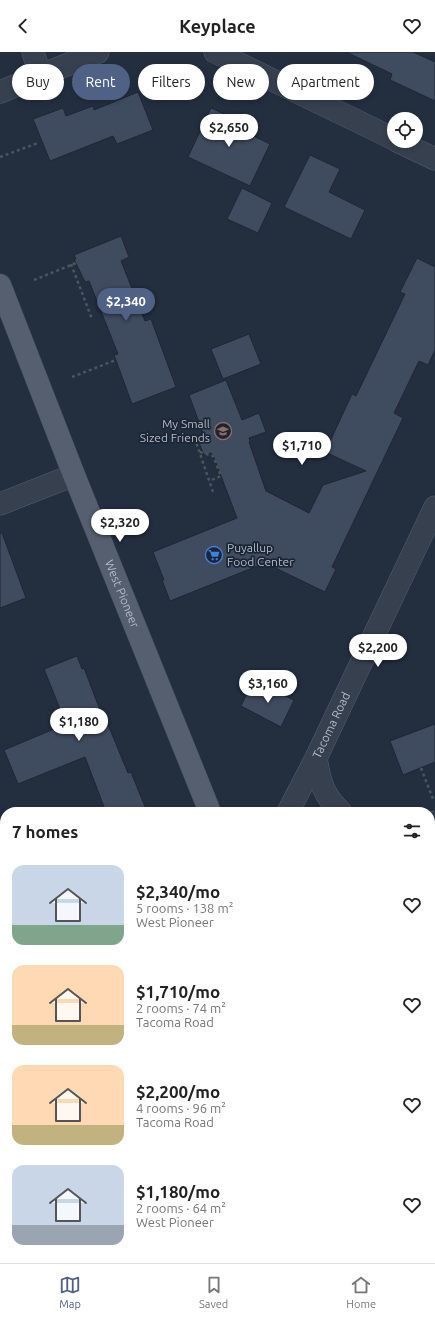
<!DOCTYPE html>
<html lang="en">
<head>
<meta charset="utf-8">
<style>
  :root { --surface:#fff; --page:#f2f2f2; --text:#222; --muted:#767676; --line:#e0e0e0; --accent:#4f6184 }
  body { margin:0; font-family:Ubuntu,sans-serif; background:var(--page); color:var(--text); height:100vh; display:flex; flex-direction:column; font-size:15px; white-space:nowrap }
  * { box-sizing:border-box; margin:0 }
  p { font-size:13px; color:var(--muted) }
  .icon { flex:none; width:22px; height:22px; fill:none; stroke:currentColor; stroke-width:2; stroke-linecap:round; stroke-linejoin:round }
  .map { position:relative; flex:1; overflow:hidden }
  .panel { position:absolute; left:0px; top:755px; width:435px; height:456px; display:flex; flex-direction:column; background:var(--surface); border-radius:16px 16px 0 0; box-shadow:0 2px 6px #0003 }
  .panel>* { flex:none }
  .banner { position:absolute; left:12px; top:12px; width:411px; height:36px; display:flex; gap:8px }
  .fabs { position:absolute; left:387px; top:60px; display:grid; gap:8px }
  .fabs a { display:grid; place-items:center; width:36px; height:36px; border-radius:50%; background:var(--surface); box-shadow:0 2px 6px #0003; font-size:20px }
  .price { position:absolute; translate:-50% -34px; padding:0 9px; border-radius:14px; background:#fff; color:#222; font-size:13px; line-height:26px; filter:drop-shadow(0 1px 2px #0008) }
  .price::after { content:''; position:absolute; left:50%; top:24px; width:12px; height:9px; margin-left:-6px; background:inherit; clip-path:polygon(0 0,100% 0,50% 100%) }
  .price.current { background:var(--accent); color:#fff }
  ul { padding:0; list-style:none }
  li { display:flex; align-items:center; gap:12px; height:100px; padding:0 12px }
  li span { display:grid; place-items:center; flex:none; width:112px; height:80px; border-radius:12px; color:#555 }
  li>.icon { margin-inline-start:auto }
  span .icon { width:48px; height:48px; fill:#fffc; stroke-width:1 }
  li b { font-size:17px }
  h2 { display:flex; justify-content:space-between; align-items:center; height:48px; padding:0 12px; font-size:17px }
  .pill { padding:0 14px; border-radius:18px; background:var(--surface); box-shadow:0 2px 6px #0003; font-size:14px; line-height:36px }
  .pill.current { background:var(--accent); color:#fff }
  header { display:flex; justify-content:space-between; align-items:center; height:52px; padding:0 12px; background:var(--surface); font-size:18px; font-weight:600 }
  .tabs { display:flex; justify-content:space-around; align-items:center; height:56px; border-top:1px solid var(--line); background:var(--surface); font-size:11px; color:var(--muted) }
  .tabs a { display:grid; justify-items:center; gap:2px }
  .tabs .current { color:var(--accent) }
  .map>svg:first-child { display:block }
  .building { fill:#3f4b5f; stroke:#1e2736 }
  .lines { fill:none; stroke-linecap:round; stroke-linejoin:round }
  .minor-casing { stroke:#555e6d; stroke-width:23 }
  .major-casing { stroke:#404958; stroke-width:23 }
  .path { stroke:#43595d; stroke-width:2.5; stroke-dasharray:3 3; stroke-linecap:butt }
  .minor { stroke:#37404f; stroke-width:22 }
  .major { stroke:#555f6f; stroke-width:22 }
  .labels { text-anchor:middle; stroke-width:3.5; stroke-linejoin:round; paint-order:stroke }
  .poi-label { font-size:12px; fill:#b3bbca; stroke:#1c2534; text-anchor:end }
  .street-label { font-size:12px; fill:#b3bbca; stroke:#1c2534 }
</style>
</head>
<body>
<header><svg class="icon" aria-label="back" viewBox="0 0 24 24"><path d="M15 5l-7 7 7 7"/></svg>Keyplace<svg class="icon" aria-label="heart" viewBox="0 0 24 24"><path d="M12 20l-8-8c-3-5 5-10 8-4 3-6 11-1 8 4z"/></svg></header>
<div class="map">
<svg width="435" height="1211" viewBox="0 0 435 1211">
  <rect width="100%" height="100%" fill="#232e3f"/>
  <path class="building" d="M346,0H413L435,10V49L390,28L392,22Z
    M138,40L153,78L117,92L113,84L50,109L33,67L63,56L66,64L93,54L94,58Z
    M211,56L242,70L239,77L270,92L250,134L188,105Z
    M310,103L340,117L329,140L365,158L351,187L284,155Z
    M242,136L272,151L258,181L227,167Z
    M121,184L129,205L121,209L145,269L151,267L176,335L132,352L114,303L118,302L89,229L85,230L74,207H76L74,203Z
    M417,206L435,215V298L428,313L419,309L394,361L403,366L332,515L336,517L325,540L265,511L170,549L162,528H164L153,500L237,466L213,403L211,401L204,403L197,386L204,384L189,343L226,328L242,368L259,361L266,380L249,386L250,389L249,390L266,439L309,461L323,433L366,419L325,400L352,342L356,344L405,242L400,240Z
    M249,282L261,312L223,327L211,297Z
    M0,481H2L26,546L0,556Z
    M77,604L82,617L84,616L100,658H102L128,721L131,720L147,760H106L85,705L18,732L4,698L66,672L44,617Z
    M253,629L294,648L281,675L241,654Z
    M435,672V710L403,723L390,689Z"/>
  <g class="lines">
    <g class="minor-casing">
      <g id="minor">
        <path d="M33,0L40,23"/>
        <path d="M215,0L394,87"/>
        <path d="M0,40L98,0"/>
        <path d="M397,89L435,107"/>
        <path d="M0,452L74,423"/>
        <path d="M316,706C320,730 323,743 341,760"/>
        <path id="s1" d="M288,760L316,706L435,455"/>
        <path d="M430,772L435,770"/>
        <path d="M0,939L5,937"/>
      </g>
    </g>
    <g class="major-casing">
      <g id="major">
        <path id="s2" d="M0,233L74,423L210,760"/>
        <path d="M384,1206L386,1211"/>
      </g>
    </g>
    <path class="path" d="M0,105L38,91
      M71,212L92,267
      M34,228L76,211
      M72,325L116,308
      M199,387L196,390L213,440
      M200,400L213,404L221,424L209,429
      M421,716L433,747"/>
    <use href="#minor" class="minor"/>
    <use href="#major" class="major"/>
  </g>
  <defs>
    <g id="school-ring" transform="scale(0.9)"><circle r="9.5" fill="#1c2534" stroke="#8d6e63" stroke-width="1.5"/><path d="M0-5L7-2L0 1L-7-2ZM-4 1L0 2.5L4 1V4Q0 6-4 4Z" fill="#8d6e63"/></g>
    <g id="supermarket-ring" transform="scale(0.9)"><circle r="9.5" fill="#1c2534" stroke="#3f7fe0" stroke-width="1.5"/><path d="M-6-5.5h2.5l.6 2H6L4.5 2H-2.5L-4.4-4H-6ZM-1.5 3.2a1.3 1.3 0 1 0 .1 0ZM3 3.2a1.3 1.3 0 1 0 .1 0Z" fill="#3f7fe0"/></g>
  </defs>
  <g fill-rule="evenodd">
    <use href="#school-ring" x="223" y="379"/>
    <use href="#supermarket-ring" x="214" y="503"/>
  </g>
  <g class="labels">
    <g class="poi-label">
      <text x="210" y="376">My Small<tspan x="210" dy="14">Sized Friends</tspan></text>
      <text x="227" y="500" text-anchor="start">Puyallup<tspan x="227" dy="14">Food Center</tspan></text>
    </g>
    <g class="street-label">
      <text dy="4" stroke="none"><textPath href="#s2" startOffset="332">West Pioneer</textPath></text>
      <text dy="4" stroke="none"><textPath href="#s1" startOffset="97">Tacoma Road</textPath></text>
    </g>
  </g>
</svg>
<div class="fabs">
<a><svg class="icon" aria-label="locate" viewBox="0 0 24 24"><circle cx="12" cy="12" r="6"/><path d="M12 2v4M12 18v4M2 12h4M18 12h4"/></svg></a>
</div>
<b class="price" style="left:229px;top:96px">$2,650</b>
<b class="price current" style="left:126px;top:270px">$2,340</b>
<b class="price" style="left:302px;top:414px">$1,710</b>
<b class="price" style="left:120px;top:491px">$2,320</b>
<b class="price" style="left:378px;top:616px">$2,200</b>
<b class="price" style="left:268px;top:652px">$3,160</b>
<b class="price" style="left:79px;top:690px">$1,180</b>
<div class="banner">
<a class="pill">Buy</a>
<a class="pill current">Rent</a>
<a class="pill">Filters</a>
<a class="pill">New</a>
<a class="pill">Apartment</a>
</div>
<section class="panel">
<h2>7 homes<svg class="icon" aria-label="filters" viewBox="0 0 24 24"><path d="M4 7h16M4 17h16"/><circle cx="9" cy="7" r="2"/><circle cx="15" cy="17" r="2"/></svg></h2>
<ul>
<li><span style="background:linear-gradient(#c9d6e8 75%,#7fa58c 0)"><svg class="icon" aria-label="home" viewBox="0 0 24 24"><path d="M3 11l9-7 9 7M6 9v11h12V9"/></svg></span><div><b>$2,340/mo</b><p>5 rooms · 138 m²</p><p>West Pioneer</p></div><svg class="icon" aria-label="heart" viewBox="0 0 24 24"><path d="M12 20l-8-8c-3-5 5-10 8-4 3-6 11-1 8 4z"/></svg></li>
<li><span style="background:linear-gradient(#ffd9b3 75%,#c2b280 0)"><svg class="icon" aria-label="home" viewBox="0 0 24 24"><path d="M3 11l9-7 9 7M6 9v11h12V9"/></svg></span><div><b>$1,710/mo</b><p>2 rooms · 74 m²</p><p>Tacoma Road</p></div><svg class="icon" aria-label="heart" viewBox="0 0 24 24"><path d="M12 20l-8-8c-3-5 5-10 8-4 3-6 11-1 8 4z"/></svg></li>
<li><span style="background:linear-gradient(#ffd9b3 75%,#c2b280 0)"><svg class="icon" aria-label="home" viewBox="0 0 24 24"><path d="M3 11l9-7 9 7M6 9v11h12V9"/></svg></span><div><b>$2,200/mo</b><p>4 rooms · 96 m²</p><p>Tacoma Road</p></div><svg class="icon" aria-label="heart" viewBox="0 0 24 24"><path d="M12 20l-8-8c-3-5 5-10 8-4 3-6 11-1 8 4z"/></svg></li>
<li><span style="background:linear-gradient(#c9d6e8 75%,#9aa5b1 0)"><svg class="icon" aria-label="home" viewBox="0 0 24 24"><path d="M3 11l9-7 9 7M6 9v11h12V9"/></svg></span><div><b>$1,180/mo</b><p>2 rooms · 64 m²</p><p>West Pioneer</p></div><svg class="icon" aria-label="heart" viewBox="0 0 24 24"><path d="M12 20l-8-8c-3-5 5-10 8-4 3-6 11-1 8 4z"/></svg></li>
</ul>
</section>
</div>
<nav class="tabs">
<a class="current"><svg class="icon" aria-label="map" viewBox="0 0 24 24"><path d="M3 6l6-2 6 2 6-2v14l-6 2-6-2-6 2zM9 4v14M15 6v14"/></svg>Map</a>
<a><svg class="icon" aria-label="saved" viewBox="0 0 24 24"><path d="M7 4h10v16l-5-4-5 4z"/></svg>Saved</a>
<a><svg class="icon" aria-label="home" viewBox="0 0 24 24"><path d="M3 11l9-7 9 7M6 9v11h12V9"/></svg>Home</a>
</nav>
</body>
</html>
